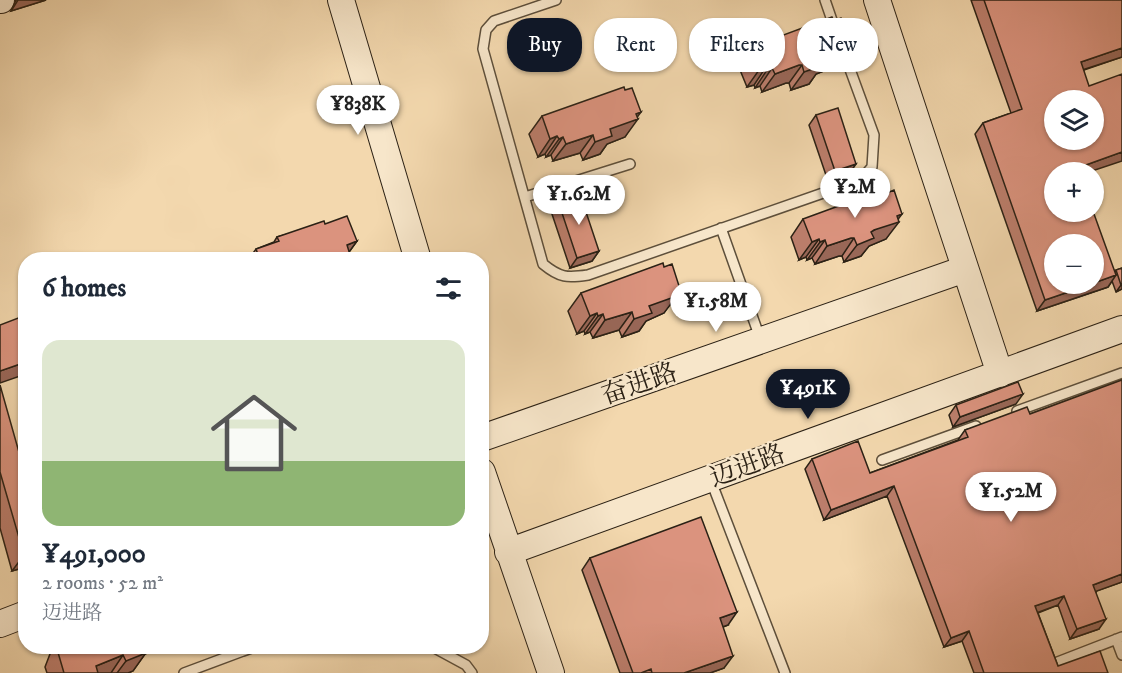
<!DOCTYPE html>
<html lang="en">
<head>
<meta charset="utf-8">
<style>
  :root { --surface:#fff; --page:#f2f2f3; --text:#1f2937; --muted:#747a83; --accent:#111827 }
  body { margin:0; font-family:"IM FELL DW Pica","Noto Serif SC",serif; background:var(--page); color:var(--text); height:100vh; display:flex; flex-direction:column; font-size:22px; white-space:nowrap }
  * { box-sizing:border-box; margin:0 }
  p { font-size:20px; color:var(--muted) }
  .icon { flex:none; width:33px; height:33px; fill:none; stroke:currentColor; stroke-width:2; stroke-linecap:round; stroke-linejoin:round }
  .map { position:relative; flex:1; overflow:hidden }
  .sheet { position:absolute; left:18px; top:252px; width:471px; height:402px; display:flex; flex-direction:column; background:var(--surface); border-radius:24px; box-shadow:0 2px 4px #0004 }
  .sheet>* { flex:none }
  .top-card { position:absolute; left:507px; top:18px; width:525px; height:54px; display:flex; gap:12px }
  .fabs { position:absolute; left:1044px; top:90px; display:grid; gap:12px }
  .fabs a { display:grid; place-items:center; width:60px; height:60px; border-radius:50%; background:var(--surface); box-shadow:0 2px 4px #0004; font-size:30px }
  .price { position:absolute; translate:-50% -51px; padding:0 14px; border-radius:21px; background:#fff; color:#222; font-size:20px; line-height:39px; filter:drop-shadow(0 2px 3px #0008) }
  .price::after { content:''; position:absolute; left:50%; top:36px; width:18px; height:14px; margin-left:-9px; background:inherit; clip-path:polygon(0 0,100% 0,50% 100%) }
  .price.selected { background:var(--accent); color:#fff }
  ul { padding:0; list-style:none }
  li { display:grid; align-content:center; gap:12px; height:318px; padding:0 24px }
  li span { display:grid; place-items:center; height:186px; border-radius:18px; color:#555 }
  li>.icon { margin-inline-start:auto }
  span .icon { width:108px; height:108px; fill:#fffc; stroke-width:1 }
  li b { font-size:26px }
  h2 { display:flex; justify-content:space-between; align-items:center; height:72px; padding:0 24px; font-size:26px }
  .chip { padding:0 21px; border-radius:24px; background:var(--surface); box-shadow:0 2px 4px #0004; font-size:21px; line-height:54px }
  .chip.selected { background:var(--accent); color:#fff }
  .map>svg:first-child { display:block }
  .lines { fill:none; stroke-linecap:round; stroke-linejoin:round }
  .lane-casing { stroke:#5d4f3b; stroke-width:12 }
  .secondary-casing { stroke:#2b2115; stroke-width:28 }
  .lane { stroke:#f7e6ca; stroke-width:9 }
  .secondary { stroke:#f7e6ca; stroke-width:26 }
  .wall { fill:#bc7e6c; stroke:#2b2115; stroke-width:1.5 }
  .shaded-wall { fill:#996758; stroke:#2b2115; stroke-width:1.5 }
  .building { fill:#db937e; stroke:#2b2115; stroke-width:1.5; fill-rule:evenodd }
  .labels { text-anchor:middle; stroke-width:4.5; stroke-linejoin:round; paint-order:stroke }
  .street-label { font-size:26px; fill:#2b2115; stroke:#f7e6ca }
</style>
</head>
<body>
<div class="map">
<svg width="1122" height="673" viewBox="0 0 1122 673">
  <rect width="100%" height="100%" fill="#f3d8ae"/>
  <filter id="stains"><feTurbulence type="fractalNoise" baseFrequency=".00333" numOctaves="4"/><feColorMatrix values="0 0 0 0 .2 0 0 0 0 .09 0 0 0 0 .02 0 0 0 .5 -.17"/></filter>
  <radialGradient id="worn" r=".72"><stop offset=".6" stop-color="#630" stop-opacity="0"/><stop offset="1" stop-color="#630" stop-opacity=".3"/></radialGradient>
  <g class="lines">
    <g class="lane-casing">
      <path id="lane" d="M556,0L494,21L486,30L483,49L543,264C560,278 567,278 588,275L846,185L865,175L872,167L874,135L840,42
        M825,0L835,29
        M525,197L630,164
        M721,228L760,338
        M1017,411L1122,373
        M882,460L976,426
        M711,481L785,673
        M1116,639L1122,655
        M241,646L243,651L257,646
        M431,646L466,665L472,673
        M1055,663L1122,637
        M184,673L243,651"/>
    </g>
    <g class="secondary-casing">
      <path id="secondary" d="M0,0H1
        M341,0L418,260
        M877,0L1000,374
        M482,438L965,269
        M482,472L551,673
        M508,552L1122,329
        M0,624L26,614"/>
    </g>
    <use href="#lane" class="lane"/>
    <use href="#secondary" class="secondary"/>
  </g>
  <path class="wall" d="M16,0H46L11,11Z
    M971,0H1122V57L1084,70L1054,172L1115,272L1116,270L1122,268V289L1116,292L1112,281L1108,287L1037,311L975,134L983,123L1011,113Z
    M834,21L850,42L846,47V49L834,67L816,74L809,84L791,90L789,83H786L762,92L760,86L755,88L754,85L747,87L738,65L751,47Z
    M816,115L849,174L828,181L809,125Z
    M542,116L637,117L625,137L607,144L600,154L583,160L580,153L553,161L551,155L546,157L545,154L538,157L529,134Z
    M558,201L599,251L592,261L570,268L551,211Z
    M803,219L898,220L886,239L869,246L861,256L844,262L842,256H839L815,264L812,258L807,260L806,257L799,260L791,237Z
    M325,224L357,241L349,252L350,260H248L256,249L274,242L277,237Z
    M581,293L676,294L664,313L646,321L639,331L622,337L619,330L593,338L590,332L585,334L584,331L577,334L568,311Z
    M1122,380V582L1096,591L1099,629L1070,639L1058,605L1038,613L1058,666L1108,673H974L962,641L944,647L887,496L824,520L805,469L812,459L870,473L958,440L965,430L1030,414Z
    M0,385L26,567L12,571L0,528Z
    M1016,404L953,427L949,415L956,405Z
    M590,558L728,625L723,627L724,668L710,673H620L582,570Z
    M52,646H161L145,654L133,671L128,673H47L45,667L50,654L54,649Z"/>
  <path class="shaded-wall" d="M18,0H46L11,11Z
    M850,42L844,50L846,49L834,67L816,74L809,84L791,90L804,72L819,60L844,44Z
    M1122,48V57L1073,73L1081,62Z
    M799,65H802L789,83H786L762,92L775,74Z
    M766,67L754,85L747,87L759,70Z
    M772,68L760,86L755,88L767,70Z
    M641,112L635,120L638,119L625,137L607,144L600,154L583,160L595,142L610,129L636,114Z
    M593,135L580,153L553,161L566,144Z
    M557,136L545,154L538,157L550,139Z
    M563,137L551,155L546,157L559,139Z
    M1122,152V161L1089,172H1070L1072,170Z
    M856,164L849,174L828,181L835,171Z
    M902,214L896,222H899L886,239L869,246L861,256L844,262L857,245L871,232L897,216Z
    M851,238H854L842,256H839L815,264L827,246Z
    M819,239L806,257L799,260L812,242Z
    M825,240L812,258L807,260L820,242Z
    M357,241L344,259L347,245Z
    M599,251L592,261L570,268L577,258Z
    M1116,275L1108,287L1037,311L1045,300Z
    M1122,284V289L1116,292L1121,285Z
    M680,289L674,296H677L664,313L646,321L639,331L622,337L634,319L649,306L675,291Z
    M632,312L619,330L593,338L605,320Z
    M597,313L584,331L577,334L590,316Z
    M603,314L590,332L585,334L598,316Z
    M26,362V374L0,383V371Z
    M1023,394L1016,404L953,427L960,417Z
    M894,486L887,496L824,520L831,510Z
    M26,554V567L12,571L24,555Z
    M1122,574V582L1086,595L1093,585Z
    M1064,596L1058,605L1028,616L1035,606Z
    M737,612L728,625L711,631L720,618Z
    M1106,619L1099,629L1070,639L1077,629Z
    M969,631L962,641L944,647L951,638Z
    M140,646H161L145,654L133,671L128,673H117L126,661Z
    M123,655L111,673H91L96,666Z
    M733,656L724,668L710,673H684Z"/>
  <path class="building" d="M984,0H1122V48L1081,62L1089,86L1122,74V152L1072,170L1073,172H1054V212H1087L1088,216L1094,214L1116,275L1094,283V244H1054V284H1092L1045,300L983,123L1022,109ZM1054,100H1094V140H1054Z
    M832,17L834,21L841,18L850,42L844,44L846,49L819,60L821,66L804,72L802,65H799L775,74L772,68L767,70L766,67L759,70L751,47Z
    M624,87L625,90L632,88L641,112L636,114L638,119L610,129L612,136L595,142L593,135L566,144L563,137L559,139L557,136L550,139L542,116Z
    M838,108L856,164L835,171L816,115Z
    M885,189L887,193L894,190L902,214L897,216L899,222L874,230L871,232L874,238L857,245L854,238H851L827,246L825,240L820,242L819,239L812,242L803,219Z
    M580,194L599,251L577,258L558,201Z
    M347,216L357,241L347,245L351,258L346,260H338L337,256L326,260H260L256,249L279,241L277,237L324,221L325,224Z
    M663,263L664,267L672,264L680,289L675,291L677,296L649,306L652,313L634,319L632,312L605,320L603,314L598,316L597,313L590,316L581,293Z
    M1122,268V284L1121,285L1116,270Z
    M26,315V362L0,371V325Z
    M1122,380V574L1093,585L1106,619L1077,629L1064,596L1035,606L1058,666L1100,651L1108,673H984L969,631L951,638L894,486L831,510L812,459L858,441L870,473L968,437L965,430L1027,407L1030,414Z
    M1018,382L1023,394L960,417L956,405Z
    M0,385L26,477V554L24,555L0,472Z
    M701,517L737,612L720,618L733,656L684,673H652L651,669L641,673H633L590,558Z
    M58,646H143L146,653L126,661L123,655L96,666L98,673H64L57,649Z"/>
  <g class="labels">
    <g class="street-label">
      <text transform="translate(639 383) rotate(-19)" y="9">奋进路</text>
      <text transform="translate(747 465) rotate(-20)" y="9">迈进路</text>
    </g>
  </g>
  <rect width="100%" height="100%" filter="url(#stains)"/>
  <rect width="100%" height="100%" fill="url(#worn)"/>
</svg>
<div class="fabs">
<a><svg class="icon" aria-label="layers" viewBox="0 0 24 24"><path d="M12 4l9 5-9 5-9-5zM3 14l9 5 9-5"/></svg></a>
<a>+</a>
<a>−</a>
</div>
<b class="price" style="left:358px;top:136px">¥838K</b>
<b class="price" style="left:855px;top:219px">¥2M</b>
<b class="price" style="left:579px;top:226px">¥1.62M</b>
<b class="price" style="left:716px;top:333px">¥1.58M</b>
<b class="price selected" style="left:808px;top:420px">¥491K</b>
<b class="price" style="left:1011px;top:523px">¥1.52M</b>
<div class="top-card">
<a class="chip selected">Buy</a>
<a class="chip">Rent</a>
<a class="chip">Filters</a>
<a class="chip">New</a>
</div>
<section class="sheet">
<h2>6 homes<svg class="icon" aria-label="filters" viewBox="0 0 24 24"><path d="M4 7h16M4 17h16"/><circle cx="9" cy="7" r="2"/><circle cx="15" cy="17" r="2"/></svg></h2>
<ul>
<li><span style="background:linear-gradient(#dfe7d0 65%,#8fb573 0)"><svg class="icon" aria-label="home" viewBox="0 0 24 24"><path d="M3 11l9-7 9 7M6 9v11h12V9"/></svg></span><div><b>¥491,000</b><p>2 rooms · 52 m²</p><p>迈进路</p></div></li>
</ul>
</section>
</div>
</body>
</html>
